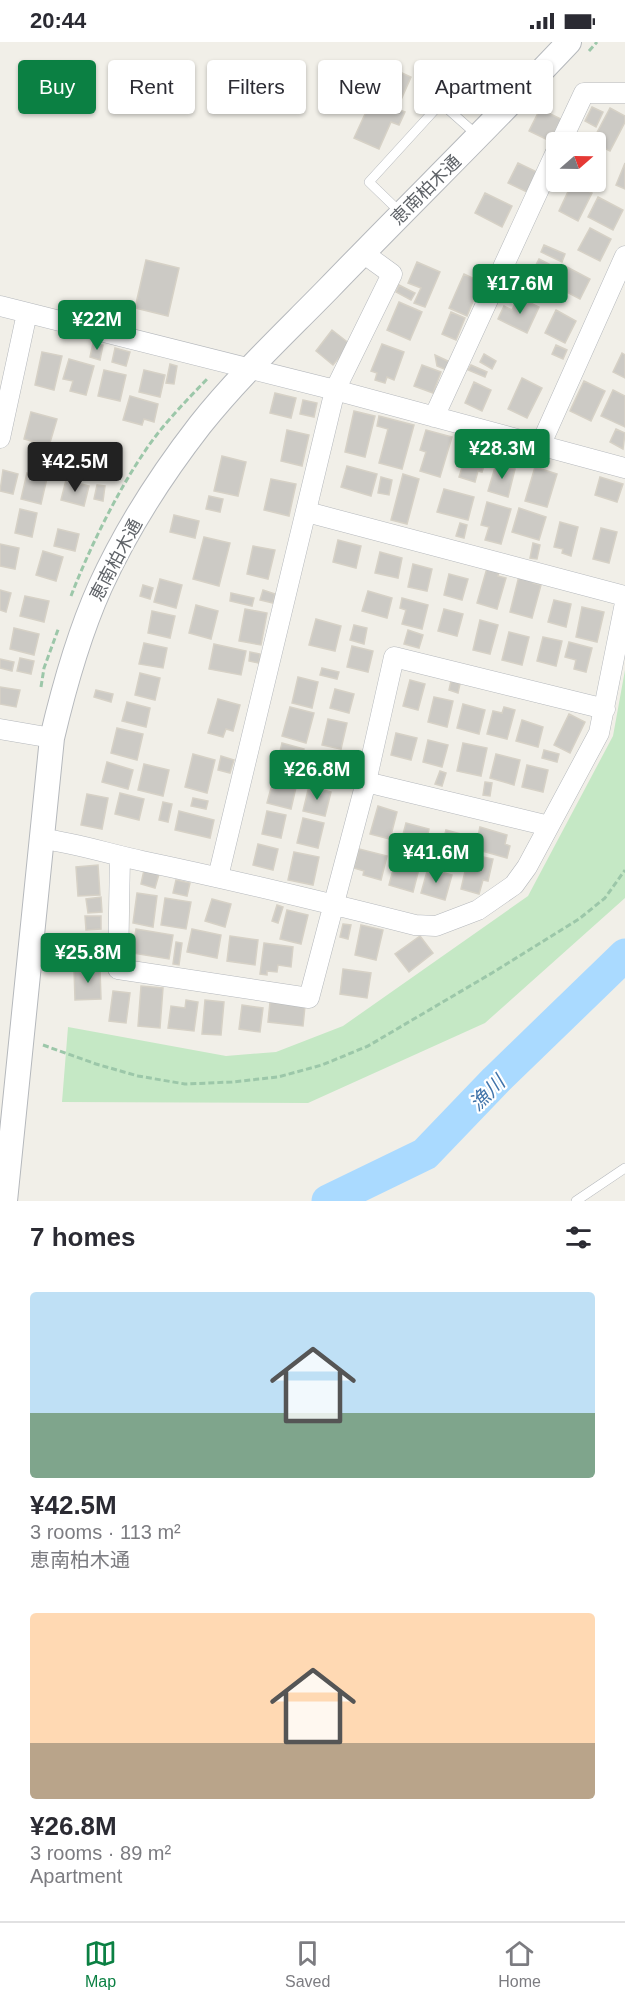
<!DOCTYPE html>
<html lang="en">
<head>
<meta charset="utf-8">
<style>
  :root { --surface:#fff; --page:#f2f2f3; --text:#2b2b33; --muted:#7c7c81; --line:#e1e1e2; --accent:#0b8043 }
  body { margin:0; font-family:Helvetica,"Noto Sans JP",sans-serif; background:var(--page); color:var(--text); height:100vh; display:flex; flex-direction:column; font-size:22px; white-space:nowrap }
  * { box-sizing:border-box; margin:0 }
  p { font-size:20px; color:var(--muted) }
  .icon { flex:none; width:33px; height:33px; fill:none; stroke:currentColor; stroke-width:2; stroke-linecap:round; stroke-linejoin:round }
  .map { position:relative; height:1159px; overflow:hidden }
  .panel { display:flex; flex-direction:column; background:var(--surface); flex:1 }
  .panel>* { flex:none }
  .banner { position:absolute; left:18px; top:18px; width:590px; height:54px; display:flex; gap:12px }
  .needle { width:39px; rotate:70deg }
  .buttons { position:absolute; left:546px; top:90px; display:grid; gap:12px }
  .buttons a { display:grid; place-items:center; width:60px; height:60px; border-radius:6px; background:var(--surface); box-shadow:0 2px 4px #0004; font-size:30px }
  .price { position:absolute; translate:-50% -51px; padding:0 14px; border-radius:6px; background:var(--accent); color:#fff; font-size:20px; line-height:39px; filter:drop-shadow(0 2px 3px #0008) }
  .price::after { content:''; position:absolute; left:50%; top:36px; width:18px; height:14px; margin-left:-9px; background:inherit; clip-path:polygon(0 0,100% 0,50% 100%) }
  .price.on { background:#222; color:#fff }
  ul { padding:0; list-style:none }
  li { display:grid; align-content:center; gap:12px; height:318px; padding:0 30px }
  li span { display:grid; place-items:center; height:186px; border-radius:6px; color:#555 }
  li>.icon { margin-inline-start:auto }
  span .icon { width:108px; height:108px; fill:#fffc; stroke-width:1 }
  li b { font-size:26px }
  h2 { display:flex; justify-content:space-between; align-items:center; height:72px; padding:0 30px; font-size:26px }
  .tag { padding:0 21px; border-radius:6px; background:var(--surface); box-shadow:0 2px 4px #0004; font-size:21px; line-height:54px }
  .tag.on { background:var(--accent); color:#fff }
  .status { display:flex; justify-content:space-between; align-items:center; height:42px; padding:0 30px; background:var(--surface); direction:ltr }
  .status svg { height:16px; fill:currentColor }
  .menu { display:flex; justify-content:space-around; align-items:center; height:84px; border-top:2px solid var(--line); background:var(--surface); font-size:16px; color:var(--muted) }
  .menu a { display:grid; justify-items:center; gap:3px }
  .menu .on { color:var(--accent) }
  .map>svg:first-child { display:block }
  .green { fill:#c5e8c5 }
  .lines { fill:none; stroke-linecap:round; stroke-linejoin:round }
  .river { stroke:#aadaff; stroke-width:33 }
  .building { fill:#cccac5; stroke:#d6d1c6; stroke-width:1.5 }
  .service-casing { stroke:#b5b8bc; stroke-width:10 }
  .minor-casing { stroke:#b5b8bc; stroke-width:21 }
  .tertiary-casing { stroke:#b5b8bc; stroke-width:26 }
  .path { stroke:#9cc7a9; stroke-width:3; stroke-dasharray:6 3; stroke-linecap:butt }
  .service { stroke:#fff; stroke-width:9 }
  .minor { stroke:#fff; stroke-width:20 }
  .tertiary { stroke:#fff; stroke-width:24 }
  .labels { text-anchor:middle; stroke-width:4.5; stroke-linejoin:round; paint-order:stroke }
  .street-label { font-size:18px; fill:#5f6368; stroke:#fff }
  .water-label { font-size:20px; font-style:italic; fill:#4174aa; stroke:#fff }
</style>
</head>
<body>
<div class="status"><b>20:44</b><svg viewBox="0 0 49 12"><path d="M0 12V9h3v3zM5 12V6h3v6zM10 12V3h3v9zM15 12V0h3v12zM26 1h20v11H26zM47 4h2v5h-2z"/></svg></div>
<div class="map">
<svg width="625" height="1159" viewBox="0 0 625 1159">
  <rect width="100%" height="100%" fill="#f1efe8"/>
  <path class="green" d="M625,628V856L485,981L308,1061L62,1060L68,985L226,1014L276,1010L343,984L528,854L613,694Z"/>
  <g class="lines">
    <path class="river" d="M328,1159L425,1112L496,1038L625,913"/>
  </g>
  <path class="building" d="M387,24L411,35L397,67L405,70L399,83L391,80L379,107L354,96Z
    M592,65L603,70L596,85L585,79Z
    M610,66L625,74V80L610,109L592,100Z
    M540,67L561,77L550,99L529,89Z
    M596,112L605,117L596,137Z
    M518,121L537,130L527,150L508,141Z
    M625,121V147L616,143Z
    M572,141L592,151L578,179L559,169Z
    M485,151L512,164L502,185L475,171Z
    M598,155L623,168L613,188L588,175Z
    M590,186L611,197L600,219L578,208Z
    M544,203L565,212L562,220L541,210Z
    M539,217L555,225L538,258L522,250Z
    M146,218L179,226L168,274L135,266Z
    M417,220L440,230L425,265L414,261L421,246L408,241Z
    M565,224L590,237L580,257L555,244Z
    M464,232L481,240L467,274L449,266Z
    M399,243L415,251L411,258L396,250Z
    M518,255L539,265L527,291L498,277L504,264L512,268Z
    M399,260L422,270L410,298L387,288Z
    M556,268L576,279L565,301L545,291Z
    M451,270L465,276L456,298L442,292Z
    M332,288L350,302L333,323L316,309Z
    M93,301L103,303L100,318L90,315Z
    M382,302L404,310L394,338L387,335L385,341L375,338L377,331L371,329Z
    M556,303L567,308L563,317L552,312Z
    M115,306L130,310L126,324L112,320Z
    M42,310L62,314L54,348L35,343Z
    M622,311L625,313V336L613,330Z
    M484,312L496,319L492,327L480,320Z
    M435,313L452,321L449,329L437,324Z
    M69,317L94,324L86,353L70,349L73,339L63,337Z
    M170,322L177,324L174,342L166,341Z
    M422,323L441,330L433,351L414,344Z
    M471,323L487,330L485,335L468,328Z
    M104,328L126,333L120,359L98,354Z
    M144,328L165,333L160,355L139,350Z
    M522,336L542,346L527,376L508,367Z
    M584,339L605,349L591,379L570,369Z
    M474,340L491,348L482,369L465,361Z
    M613,348L625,354V385L601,374Z
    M275,351L296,356L291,376L270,371Z
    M130,354L158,362L154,380L144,377L142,383L123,378Z
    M303,358L317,361L314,375L300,372Z
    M354,369L375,374L365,415L345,410Z
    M31,370L57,377L49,404L24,397Z
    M379,374L414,383L402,427L379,421L388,387L377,384Z
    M616,387L625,391L623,407L610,400Z
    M287,388L309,393L302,424L281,419Z
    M426,388L452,395L440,435L420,429L426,410L420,408Z
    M498,402L510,406L506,419L494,415Z
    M469,404L488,411L482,430L478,429L475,440L459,435Z
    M222,414L246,420L238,454L214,449Z
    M496,422L515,427L508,455L488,449Z
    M347,424L377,432L371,454L341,445Z
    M535,425L557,432L547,465L525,459Z
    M3,428L18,432L13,452L0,449Z
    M27,431L47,436L41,462L21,457Z
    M403,432L419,437L407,482L391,478Z
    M381,435L392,438L389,453L378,451Z
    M600,435L623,442L617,460L595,453Z
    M271,437L296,442L289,474L264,468Z
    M66,438L89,444L84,464L61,458Z
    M97,443L105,444L103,459L94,457Z
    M444,447L474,455L468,478L437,470Z
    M209,454L223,457L220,470L206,467Z
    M487,460L511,467L501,502L485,498L489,485L481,483Z
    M519,466L546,475L539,498L512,490Z
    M20,467L37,471L32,495L15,491Z
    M174,473L199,479L195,496L170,490Z
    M560,480L578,485L571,514L562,511L563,507L554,505Z
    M460,481L467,483L464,496L456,494Z
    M601,486L617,490L609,521L593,517Z
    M58,487L79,492L75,509L54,504Z
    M204,495L230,501L219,544L193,537Z
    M338,498L361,504L356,526L333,520Z
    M533,501L540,503L537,517L530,516Z
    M0,502L19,506L15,527L0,524Z
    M253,504L275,508L268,537L247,532Z
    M43,509L63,515L56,539L36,533Z
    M380,510L402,516L398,536L375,531Z
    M413,522L432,527L427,549L408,545Z
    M487,526L499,529L498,534L506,536L497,567L477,561Z
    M449,532L468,537L462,558L444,553Z
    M519,534L534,538L533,541L541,543L532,576L510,570Z
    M160,537L182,543L176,566L154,560Z
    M143,543L153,546L150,557L140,554Z
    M0,548L11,551L6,570L0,568Z
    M263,548L275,552L273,561L260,558Z
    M368,549L392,556L387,576L362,569Z
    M231,551L254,556L252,564L230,559Z
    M25,554L49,559L44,580L20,574Z
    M402,556L428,563L422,587L402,582L406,568L400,566Z
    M554,558L571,562L566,585L548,580Z
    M196,563L218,569L211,597L189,591Z
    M582,565L604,570L597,600L576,595Z
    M245,567L267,571L261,603L239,599Z
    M444,567L463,572L457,594L438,589Z
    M152,569L175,574L170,596L148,591Z
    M316,577L341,584L335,609L309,603Z
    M480,578L498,583L490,612L473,608Z
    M354,583L367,586L364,602L350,598Z
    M14,586L39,592L34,613L10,607Z
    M408,588L423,593L419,606L404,602Z
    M509,590L529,595L522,623L502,618Z
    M543,595L562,599L556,624L537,619Z
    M569,600L592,606L586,630L574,627L576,618L565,615Z
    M144,601L167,606L163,626L139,622Z
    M214,602L246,609L241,633L209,627Z
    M352,604L373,609L368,630L347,625Z
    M250,610L260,612L259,621L249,619Z
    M20,616L34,619L31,632L17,629Z
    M0,617L14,620L12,629L0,626Z
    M322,626L339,630L337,637L320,633Z
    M140,631L160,636L155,658L135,653Z
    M298,635L318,640L312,666L292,661Z
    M410,638L425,642L418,668L403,664Z
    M451,639L460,642L458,651L449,648Z
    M0,645L20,648L16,665L0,662Z
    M335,647L354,652L349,671L330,666Z
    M96,648L113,652L111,660L94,655Z
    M434,655L453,659L447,685L428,680Z
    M218,657L240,663L233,689L226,687L223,695L208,691Z
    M127,660L150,666L146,685L122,679Z
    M463,662L485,668L479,692L457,686Z
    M290,665L314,671L306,701L282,694Z
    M504,665L515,668L507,697L487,692L493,669L502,671Z
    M569,672L585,680L570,711L554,703Z
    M328,677L347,681L341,707L322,703Z
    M522,678L543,685L538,705L516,699Z
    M117,686L143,692L137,718L111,711Z
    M396,691L417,696L411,718L391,713Z
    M428,698L448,703L442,725L423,720Z
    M282,701L304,707L298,731L276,726Z
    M463,701L487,706L481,734L457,729Z
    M544,708L559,712L557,720L542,716Z
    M315,710L336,714L332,738L310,734Z
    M193,712L215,718L207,751L185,745Z
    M496,712L520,718L514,743L490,736Z
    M221,714L234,718L230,731L218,728Z
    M107,720L133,728L128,747L102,740Z
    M144,722L169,728L163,754L138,748Z
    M527,723L548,728L543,750L522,745Z
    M440,729L446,731L442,744L435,742Z
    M274,735L297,741L291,767L267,761Z
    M485,740L492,741L490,754L483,753Z
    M309,744L331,750L325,774L303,769Z
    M120,751L144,757L139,778L115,772Z
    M87,752L108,756L102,787L81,783Z
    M193,756L208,759L206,767L191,764Z
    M163,760L172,762L168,780L159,778Z
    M378,764L397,770L390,797L370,792Z
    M179,769L214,778L210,796L175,788Z
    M267,769L286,773L281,796L262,792Z
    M303,776L324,781L318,806L297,801Z
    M406,781L429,787L425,806L401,800Z
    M480,785L507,793L505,802L510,804L507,816L475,807Z
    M446,788L465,793L458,820L439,814Z
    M258,802L278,807L273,828L253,823Z
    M359,807L387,814L381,838L363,833L364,829L354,826Z
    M294,810L319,815L313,843L288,838Z
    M469,812L493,817L488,839L483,838L479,852L461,847Z
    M396,816L420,823L413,850L389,843Z
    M98,823L100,853L78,854L76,825Z
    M428,826L452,833L445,858L421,851Z
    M144,828L159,832L155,846L141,842Z
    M176,838L190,841L187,854L173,851Z
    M137,851L157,854L153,885L133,881Z
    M101,855L102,870L88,871L86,857Z
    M165,856L191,860L186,887L161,883Z
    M212,857L231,862L225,885L205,879Z
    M277,863L283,865L278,881L272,879Z
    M287,868L308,873L301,902L280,897Z
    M85,874H101V887L86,888Z
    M343,882L351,883L348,897L340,895Z
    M361,883L383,888L376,918L355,913Z
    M136,887L173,893L169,917L132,911Z
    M192,887L221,893L217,916L187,910Z
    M95,892L98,921L79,922L77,894Z
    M230,894L258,898L255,923L227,919Z
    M420,894L433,911L409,930L395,912Z
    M176,900L182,901L179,923L173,922Z
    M264,901L293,905L291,925L278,923L277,930L267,929V933L260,932Z
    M100,926L101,957L75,958L74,927Z
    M343,927L371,931L367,956L340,952Z
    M141,944L163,946L160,986L138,984Z
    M113,949L130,951L126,981L109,979Z
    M186,958L198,960L194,989L168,986L171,964L185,966Z
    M205,958L224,960L221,993L202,992Z
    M270,960L305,964L303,984L268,980Z
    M242,963L263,966L260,990L239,987Z"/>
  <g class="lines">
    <g class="service-casing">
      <path id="service" d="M400,170L369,140L441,61L477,93
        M576,1159L625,1126"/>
    </g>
    <g class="minor-casing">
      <path id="minor" d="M561,100L584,51H625
        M0,264L335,348L625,426
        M434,375L556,110
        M0,396L27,271
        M540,404L625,214
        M307,470L625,554
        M0,687L52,696
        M366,740L549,784
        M43,797C76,801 109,812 142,819C233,838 324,860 415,883L436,884L478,868L514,843L527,825L599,691L625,561
        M120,814L118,927L309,956L366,740L394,615L605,667
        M218,835L335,348L392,232L363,211"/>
    </g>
    <g class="tertiary-casing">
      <path id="tertiary" d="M5,1159L52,696C64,645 78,594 100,545C126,488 162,432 200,383C238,335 285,291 328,247C408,164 490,84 569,0"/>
    </g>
    <path class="path" d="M589,9L597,0
      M71,554C89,507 117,450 145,409C163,382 186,359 209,335
      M41,645L44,626L59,585
      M43,1003L96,1022L138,1034L185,1042L232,1040L278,1035L322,1023L368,1004L492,931L579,877L605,856L625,828"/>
    <use href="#service" class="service"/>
    <use href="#minor" class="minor"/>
    <use href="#tertiary" class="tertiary"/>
  </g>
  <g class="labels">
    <g class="street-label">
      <text transform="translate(426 148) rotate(-45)" y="6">恵南柏木通</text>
      <text transform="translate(116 518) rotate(-62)" y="6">恵南柏木通</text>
    </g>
    <g class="water-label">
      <text transform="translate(487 1051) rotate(-45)" y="7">漁川</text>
    </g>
  </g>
</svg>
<div class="buttons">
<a><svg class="needle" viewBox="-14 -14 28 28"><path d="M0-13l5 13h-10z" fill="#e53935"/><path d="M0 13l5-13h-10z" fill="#7c7c81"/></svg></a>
</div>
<b class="price" style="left:520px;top:273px">¥17.6M</b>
<b class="price" style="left:97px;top:309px">¥22M</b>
<b class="price" style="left:502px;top:438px">¥28.3M</b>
<b class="price on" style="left:75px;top:451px">¥42.5M</b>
<b class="price" style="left:317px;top:759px">¥26.8M</b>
<b class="price" style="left:436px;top:842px">¥41.6M</b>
<b class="price" style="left:88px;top:942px">¥25.8M</b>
<div class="banner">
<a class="tag on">Buy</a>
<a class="tag">Rent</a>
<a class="tag">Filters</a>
<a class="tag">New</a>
<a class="tag">Apartment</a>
</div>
</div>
<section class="panel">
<h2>7 homes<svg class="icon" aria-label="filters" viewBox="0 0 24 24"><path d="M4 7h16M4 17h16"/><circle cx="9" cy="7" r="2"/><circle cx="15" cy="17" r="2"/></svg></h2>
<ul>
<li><span style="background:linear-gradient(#bfe0f5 65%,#7fa58c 0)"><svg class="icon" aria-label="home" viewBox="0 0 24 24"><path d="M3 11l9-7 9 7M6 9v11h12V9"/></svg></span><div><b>¥42.5M</b><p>3 rooms · 113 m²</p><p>恵南柏木通</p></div></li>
<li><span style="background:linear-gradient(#ffd9b3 70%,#b9a48a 0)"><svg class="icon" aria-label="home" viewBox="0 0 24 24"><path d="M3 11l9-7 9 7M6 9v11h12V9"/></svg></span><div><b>¥26.8M</b><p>3 rooms · 89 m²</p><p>Apartment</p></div></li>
</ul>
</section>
<nav class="menu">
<a class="on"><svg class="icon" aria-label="map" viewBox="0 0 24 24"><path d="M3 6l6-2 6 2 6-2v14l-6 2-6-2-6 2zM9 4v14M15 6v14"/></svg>Map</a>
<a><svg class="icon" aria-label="saved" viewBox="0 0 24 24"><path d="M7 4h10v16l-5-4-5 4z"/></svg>Saved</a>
<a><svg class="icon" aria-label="home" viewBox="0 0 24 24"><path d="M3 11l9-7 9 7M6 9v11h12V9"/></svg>Home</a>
</nav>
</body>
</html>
